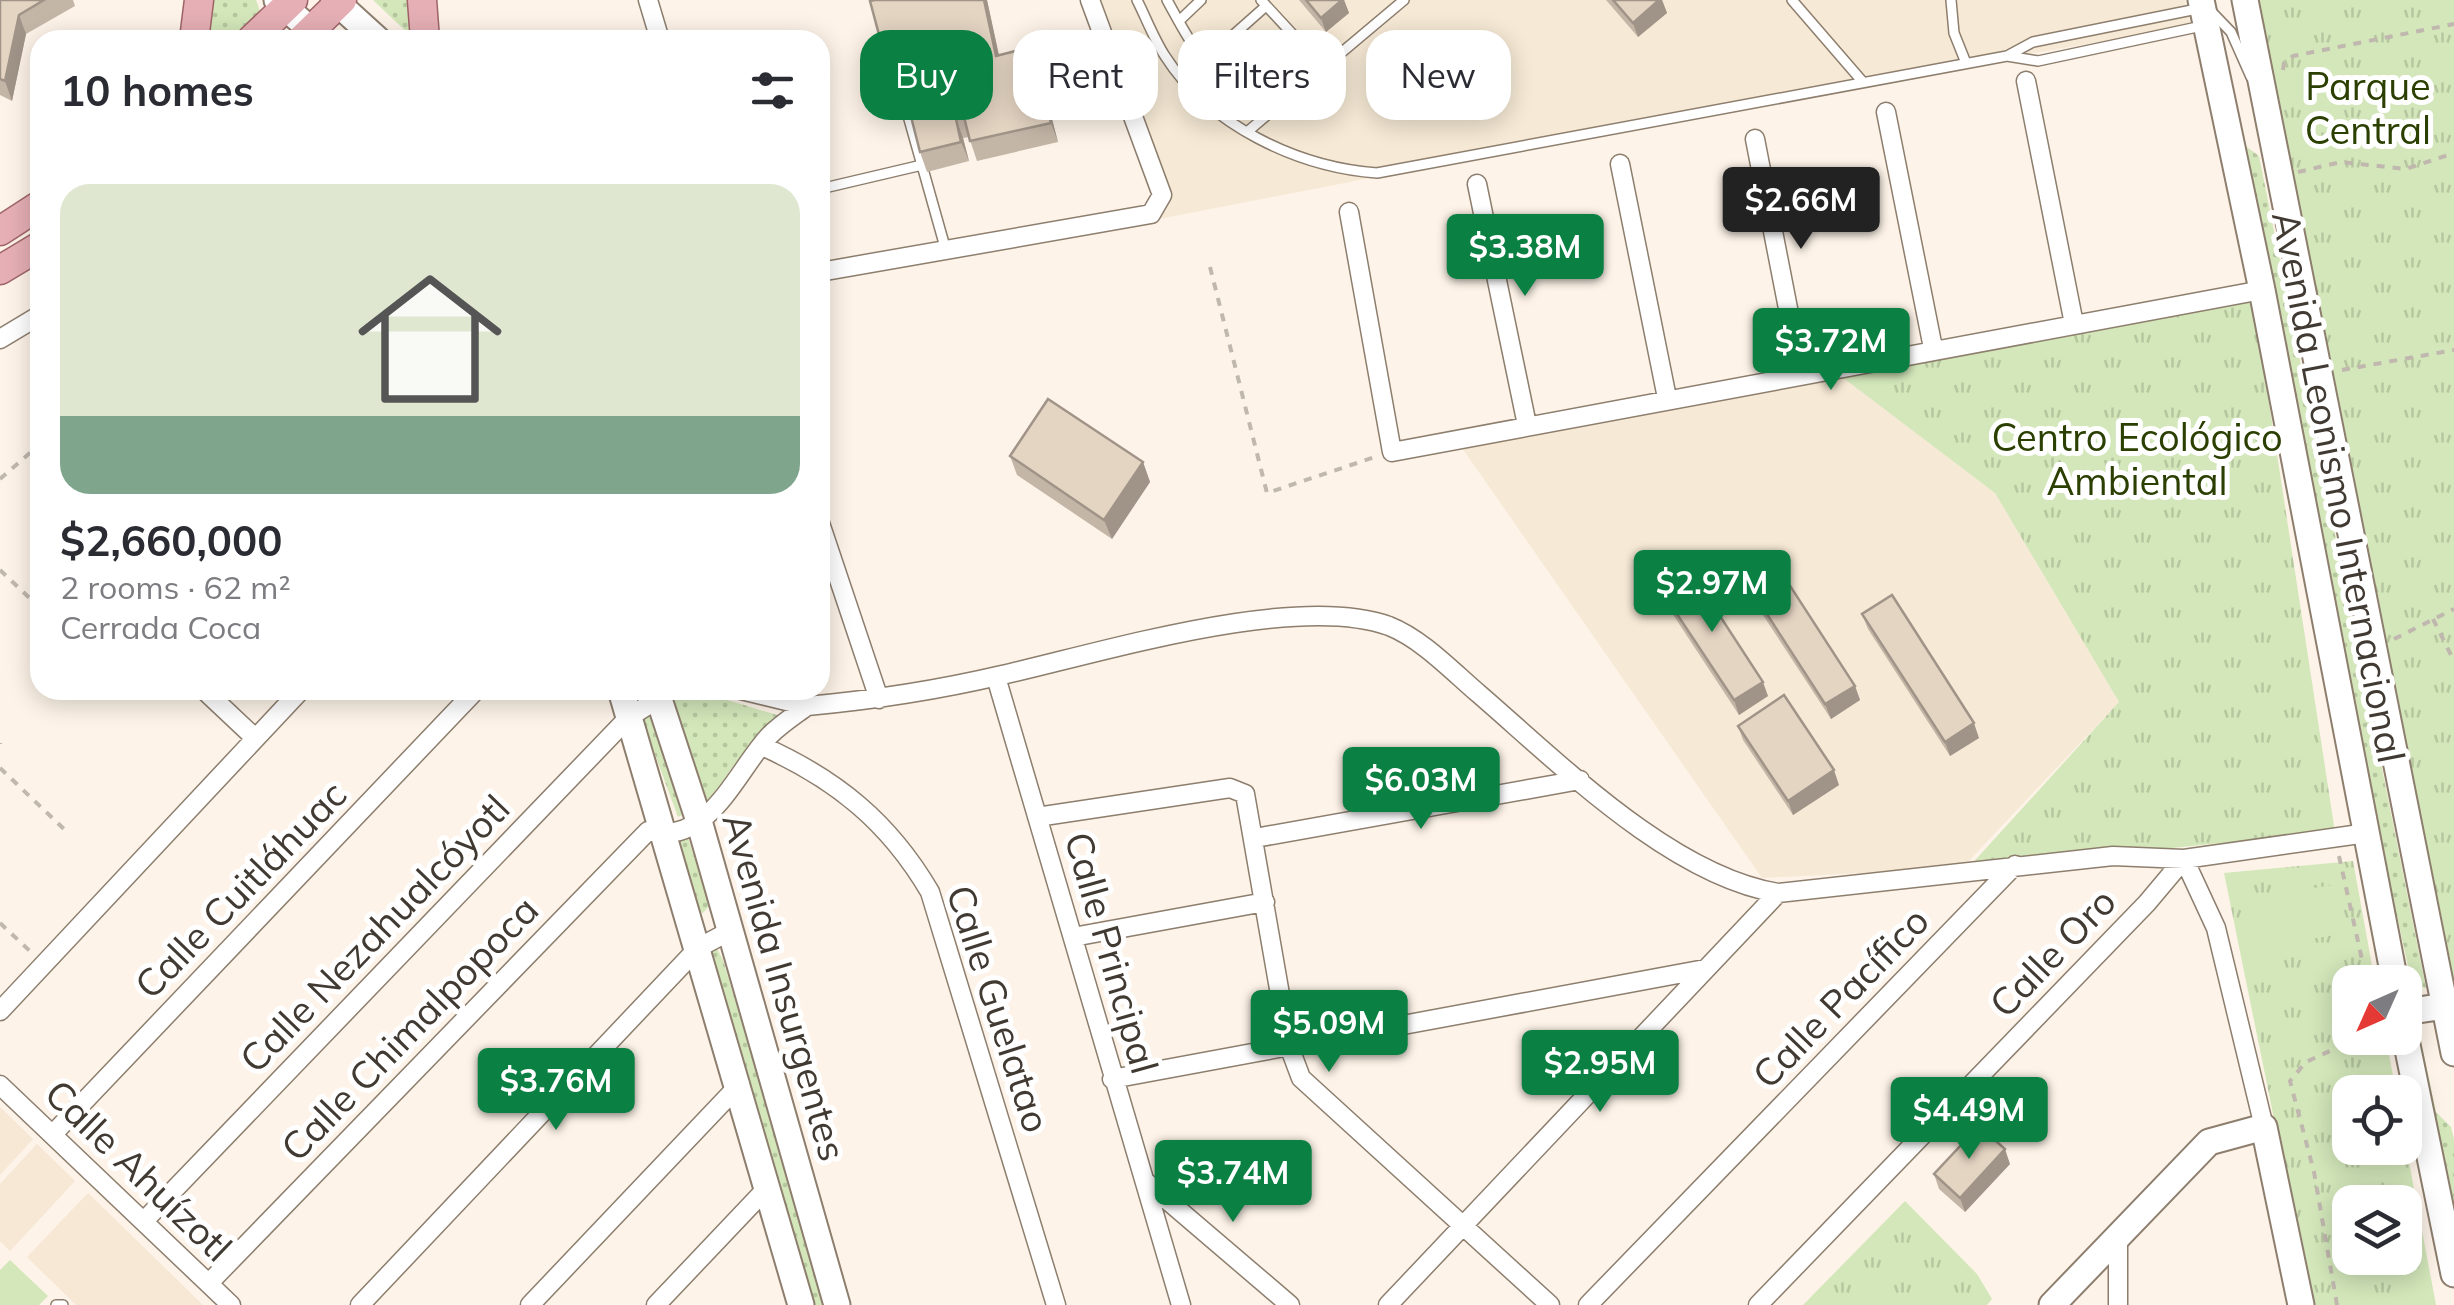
<!DOCTYPE html>
<html lang="en">
<head>
<meta charset="utf-8">
<style>
  :root { --surface:#fff; --page:#f7f7f7; --text:#2b2b33; --muted:#7c7c81; --accent:#0b8043 }
  body { margin:0; font-family:Mulish,sans-serif; background:var(--page); color:var(--text); height:100vh; display:flex; flex-direction:column; font-size:38px; white-space:nowrap }
  * { box-sizing:border-box; margin:0 }
  p { font-size:32px; color:var(--muted) }
  .icon { flex:none; width:55px; height:55px; fill:none; stroke:currentColor; stroke-width:2; stroke-linecap:round; stroke-linejoin:round }
  .map { position:relative; flex:1; overflow:hidden }
  .side { position:absolute; left:30px; top:30px; width:800px; height:670px; display:flex; flex-direction:column; background:var(--surface); border-radius:30px; box-shadow:0 5px 25px #0003 }
  .side>* { flex:none }
  .banner { position:absolute; left:860px; top:30px; width:950px; height:90px; display:flex; gap:20px }
  .needle { width:65px; rotate:225deg }
  .fabs { position:absolute; left:2332px; top:965px; display:grid; gap:20px }
  .fabs a { display:grid; place-items:center; width:90px; height:90px; border-radius:20px; background:var(--surface); box-shadow:0 5px 25px #0003; font-size:50px }
  .price { position:absolute; translate:-50% -85px; padding:0 22px; border-radius:10px; background:var(--accent); color:#fff; font-size:32px; line-height:65px; filter:drop-shadow(0 2px 5px #0008) }
  .price::after { content:''; position:absolute; left:50%; top:60px; width:30px; height:22px; margin-left:-15px; background:inherit; clip-path:polygon(0 0,100% 0,50% 100%) }
  .price.on { background:#222; color:#fff }
  ul { padding:0; list-style:none }
  li { display:grid; align-content:center; gap:20px; height:530px; padding:0 30px }
  li span { display:grid; place-items:center; height:310px; border-radius:30px; color:#555 }
  li>.icon { margin-inline-start:auto }
  span .icon { width:180px; height:180px; fill:#fffc; stroke-width:1 }
  li b { font-size:42px }
  h2 { display:flex; justify-content:space-between; align-items:center; height:120px; padding:0 30px; font-size:42px }
  .pill { padding:0 35px; border-radius:30px; background:var(--surface); box-shadow:0 5px 25px #0003; font-size:35px; line-height:90px }
  .pill.on { background:var(--accent); color:#fff }
  .map>svg:first-child { display:block }
  .commercial { fill:#f7e8d5 }
  .education { fill:#f6e9d5 }
  .grass { fill:url(#grass-dots) }
  .park { fill:url(#park-tufts); fill-rule:evenodd }
  .pitch { fill:#d3e7ba }
  .lines { fill:none; stroke-linecap:round; stroke-linejoin:round }
  .lane-casing { stroke:#8d7e6e; stroke-width:12 }
  .street-casing { stroke:#8d7e6e; stroke-width:21 }
  .secondary-casing { stroke:#8d7e6e; stroke-width:29 }
  .primary-casing { stroke:#a06467; stroke-width:31 }
  .path { stroke:#c0b7ae; stroke-width:4; stroke-dasharray:8 8; stroke-linecap:butt }
  .lane { stroke:#fff; stroke-width:9 }
  .street { stroke:#fff; stroke-width:18 }
  .secondary { stroke:#fff; stroke-width:25 }
  .primary { stroke:#e5afb5; stroke-width:28 }
  .wall { fill:#c4b6a7 }
  .shaded-wall { fill:#a09488 }
  .building { fill:#e4d4c2; stroke:#a09488; stroke-width:2.5; fill-rule:evenodd }
  .labels { text-anchor:middle; stroke-width:10; stroke-linejoin:round; paint-order:stroke }
  .park-label { font-size:38px; fill:#2b3f00; stroke:#fff }
  .street-label { font-size:38px; fill:#413a33; stroke:#fff }
</style>
</head>
<body>
<div class="map">
<svg width="2454" height="1305" viewBox="0 0 2454 1305">
  <defs>
    <pattern id="grass-dots" width="8" height="8" patternUnits="userSpaceOnUse" patternTransform="scale(2.5)"><rect width="8" height="8" fill="#d3e7ba"/><path d="M2 2h.1M6 6h.1" fill="none" stroke="#b6c7a0" stroke-width="1.8" stroke-linecap="round"/></pattern>
    <pattern id="park-tufts" width="24" height="20" patternUnits="userSpaceOnUse" patternTransform="scale(2.5)"><rect width="24" height="20" fill="#d3e7ba"/><path d="M3 7l-1-3M5 7V3M7 7l1-3M15 17l-1-3M17 17v-4M19 17l1-3" fill="none" stroke="#b6c7a0"/></pattern>
  </defs>
  <rect width="100%" height="100%" fill="#fdf3e8"/>
  <path class="commercial" d="M0,1107L33,1139L0,1175Z
    M37,1144L75,1181L10,1251L0,1241V1184Z
    M88,1193L203,1305H76L27,1257Z"/>
  <path class="education" d="M1098,0H2185L2191,26L1834,88L1154,220L1165,209L1167,195Z
    M1838,374L1995,493L2119,702L1962,868L1762,878L1460,445Z"/>
  <path class="grass" d="M212,0H256L260,11L231,40H205Z
    M373,0H416L415,40Z
    M2226,90H2233L2243,144L2259,156L2426,988L2412,984L2397,916L2381,900Z
    M668,690C706,690 743,706 781,716L730,770L704,811Z
    M649,713H654L684,814L678,817L643,722Z
    M687,835L710,905L703,913L697,911L674,844Z
    M715,945L723,960L827,1305H812L709,949Z
    M2417,1045L2422,1046L2436,1112L2451,1127L2454,1140V1262Z"/>
  <path class="park" d="M2257,0H2454V998Z
    M2253,298L2335,832L1968,868L2119,702L1995,493L1838,374Z
    M2353,861L2375,982H2350V1038H2386L2396,1092H2350V1148H2405V1141L2436,1305H2312L2224,873ZM2350,1202H2405V1258H2350Z
    M1905,1201L1977,1274L1992,1299L1987,1305H1803Z"/>
  <path class="pitch" d="M2333,885L2341,934L2250,949L2242,899Z
    M10,1260L48,1296L39,1305H0V1270Z"/>
  <g class="lines">
    <g class="lane-casing">
      <path id="lane" d="M1137,0C1146,18 1154,39 1165,56C1209,125 1297,167 1377,173L2007,56L2038,61L2202,26
        M1167,0C1187,36 1204,75 1245,89L1299,40
        M1261,0L1323,67
        M1792,0L1862,81
        M1951,0L1954,33L1966,63
        M1179,21L1201,0
        M2007,56L2033,42L2207,7L2231,32L2251,77
        M1204,61L1266,6
        M905,105L945,247
        M1247,132L1404,0
        M820,189L922,165
        M56,1305H63"/>
    </g>
    <g class="street-casing">
      <path id="street" d="M648,0L660,40
        M2026,81L2074,324
        M1886,112L1933,348
        M1755,139L1801,375
        M1620,164L1667,398
        M1477,184L1527,425
        M1349,212L1392,452L2262,290
        M820,272L1151,214L1162,195L1090,0
        M0,339L40,315
        M820,523L879,699
        M996,677L1181,1305
        M204,690L255,738
        M807,706C873,700 938,690 1002,675C1100,653 1296,592 1389,626C1422,639 1452,671 1479,694C1560,764 1672,876 1778,893L2113,856L2184,859L2367,833
        M762,746C836,779 889,822 930,892L1056,1305
        M1037,817L1230,788L1245,794L1289,1046L1301,1078L1550,1305
        M1255,838L1580,780
        M2184,859L2216,928L2264,1127
        M1073,937L1265,902
        M0,1011L301,690
        M1112,1079L1705,969
        M0,1085L231,1305
        M53,1134L476,690
        M1146,1182L1290,1305
        M144,1221L629,717L658,699
        M209,1283L648,831C709,847 736,771 770,735C781,724 795,715 807,706L741,690
        M360,1305L698,948L728,932
        M530,1305L740,1084
        M656,1305L767,1188
        M1388,1305L1778,893
        M1588,1305L2015,865
        M1758,1305L2147,903L2184,859
        M2118,1305V1233"/>
    </g>
    <g class="secondary-casing">
      <path id="secondary" d="M277,0L322,40
        M334,0L378,40
        M2201,0L2262,290L2395,982
        M2245,0L2454,1053
        M621,690L801,1305
        M656,690L699,821L837,1305
        M2405,1012L2445,1006
        M2405,1035L2454,1274
        M2052,1305L2209,1142L2264,1127L2301,1305"/>
    </g>
    <g class="primary-casing">
      <path id="primary" d="M422,0L425,40
        M194,40L199,0
        M251,40L293,0
        M301,40L342,0
        M0,231L40,205
        M0,270L40,246"/>
    </g>
    <path class="path" d="M2283,70L2284,63L2293,56L2454,24
      M2298,172L2341,162L2406,169L2454,153
      M1210,267L1267,493L1378,456
      M32,342L40,349
      M2342,370L2454,350
      M0,479L40,444
      M0,570L40,608
      M2433,619L2454,661
      M2394,639L2454,609
      M0,743V744
      M0,768L65,830
      M2339,856L2367,982
      M0,923L32,953
      M2337,1305L2314,1172L2290,1081L2306,1062L2358,1038"/>
    <use href="#lane" class="lane"/>
    <use href="#street" class="street"/>
    <use href="#secondary" class="secondary"/>
    <use href="#primary" class="primary"/>
  </g>
  <path class="wall" d="M0,0H73L75,6L26,34L12,101L0,95Z
    M987,0L999,55L1038,66L1058,142L977,161L969,137L963,138L969,161L927,172L920,152L904,88L896,91L889,72Z
    M1299,0H1344L1349,13L1326,32Z
    M1606,0H1662L1667,13L1638,37Z
    M1010,456L1143,462L1150,482L1112,539L1017,475Z
    M1743,577L1855,686L1860,700L1831,719L1748,592Z
    M1661,590L1768,696L1739,715L1666,604Z
    M1862,614L1979,738L1950,756L1868,629Z
    M1738,726L1839,785L1793,815L1743,740Z
    M2010,1164L1965,1212L1939,1189L1934,1174Z"/>
  <path class="shaded-wall" d="M984,0H987L1003,75L996,56Z
    M1342,0H1344L1349,13L1326,32L1321,18Z
    M1659,0H1662L1667,13L1638,37L1633,23Z
    M19,15L26,34L12,101L5,81Z
    M1031,47L1038,66L1058,142L1051,123Z
    M956,119L963,138L969,161L961,142Z
    M1143,462L1150,482L1112,539L1104,520Z
    M1763,682L1768,696L1739,715L1734,700Z
    M1855,686L1860,700L1831,719L1825,704Z
    M1974,723L1979,738L1950,756L1945,742Z
    M1834,770L1839,785L1793,815L1788,801Z
    M2005,1149L2010,1164L1965,1212L1960,1198Z"/>
  <path class="building" d="M0,0H44L19,15L5,81L0,79Z
    M875,0H984L996,56L1031,47L1051,123L970,141L964,117L956,119L961,142L920,152L902,81L909,80L905,66L889,72L870,1ZM988,48L991,56L963,64L960,55ZM951,70L956,91L950,92L944,72Z
    M1306,0H1342L1321,18Z
    M1613,0H1659L1633,23Z
    M1048,399L1143,462L1104,520L1010,456Z
    M1772,558L1855,686L1825,704L1743,577Z
    M1690,570L1763,682L1734,700L1661,590Z
    M1892,595L1974,723L1945,742L1862,614Z
    M1784,695L1834,770L1788,801L1738,726Z
    M1979,1126L2005,1149L1960,1198L1934,1174Z"/>
  <g class="labels">
    <g class="park-label">
      <text x="2368" y="100">Parque<tspan x="2368" dy="44">Central</tspan></text>
      <text x="2137" y="451">Centro Ecológico<tspan x="2137" dy="44">Ambiental</tspan></text>
    </g>
    <g class="street-label">
      <text transform="translate(2338 487) rotate(79)" y="13">Avenida Leonismo Internacional</text>
      <text transform="translate(241 890) rotate(-46)" y="13">Calle Cuitláhuac</text>
      <text transform="translate(375 934) rotate(-46)" y="13">Calle Nezahualcóyotl</text>
      <text transform="translate(1111 953) rotate(74)" y="13">Calle Principal</text>
      <text transform="translate(2053 953) rotate(-46)" y="13">Calle Oro</text>
      <text transform="translate(784 987) rotate(74)" y="13">Avenida Insurgentes</text>
      <text transform="translate(1841 998) rotate(-46)" y="13">Calle Pacífico</text>
      <text transform="translate(998 1009) rotate(72)" y="13">Calle Guelatao</text>
      <text transform="translate(410 1029) rotate(-46)" y="13">Calle Chimalpopoca</text>
      <text transform="translate(138 1171) rotate(44)" y="13">Calle Ahuízotl</text>
    </g>
  </g>
</svg>
<div class="fabs">
<a><svg class="needle" viewBox="-14 -14 28 28"><path d="M0-13l5 13h-10z" fill="#e53935"/><path d="M0 13l5-13h-10z" fill="#7c7c81"/></svg></a>
<a><svg class="icon" aria-label="locate" viewBox="0 0 24 24"><circle cx="12" cy="12" r="6"/><path d="M12 2v4M12 18v4M2 12h4M18 12h4"/></svg></a>
<a><svg class="icon" aria-label="layers" viewBox="0 0 24 24"><path d="M12 4l9 5-9 5-9-5zM3 14l9 5 9-5"/></svg></a>
</div>
<b class="price on" style="left:1801px;top:252px">$2.66M</b>
<b class="price" style="left:1525px;top:299px">$3.38M</b>
<b class="price" style="left:1831px;top:393px">$3.72M</b>
<b class="price" style="left:1712px;top:635px">$2.97M</b>
<b class="price" style="left:1421px;top:832px">$6.03M</b>
<b class="price" style="left:1329px;top:1075px">$5.09M</b>
<b class="price" style="left:1600px;top:1115px">$2.95M</b>
<b class="price" style="left:556px;top:1133px">$3.76M</b>
<b class="price" style="left:1969px;top:1162px">$4.49M</b>
<b class="price" style="left:1233px;top:1225px">$3.74M</b>
<div class="banner">
<a class="pill on">Buy</a>
<a class="pill">Rent</a>
<a class="pill">Filters</a>
<a class="pill">New</a>
</div>
<section class="side">
<h2>10 homes<svg class="icon" aria-label="filters" viewBox="0 0 24 24"><path d="M4 7h16M4 17h16"/><circle cx="9" cy="7" r="2"/><circle cx="15" cy="17" r="2"/></svg></h2>
<ul>
<li><span style="background:linear-gradient(#dfe7d0 75%,#7fa58c 0)"><svg class="icon" aria-label="home" viewBox="0 0 24 24"><path d="M3 11l9-7 9 7M6 9v11h12V9"/></svg></span><div><b>$2,660,000</b><p>2 rooms · 62 m²</p><p>Cerrada Coca</p></div></li>
</ul>
</section>
</div>
</body>
</html>
